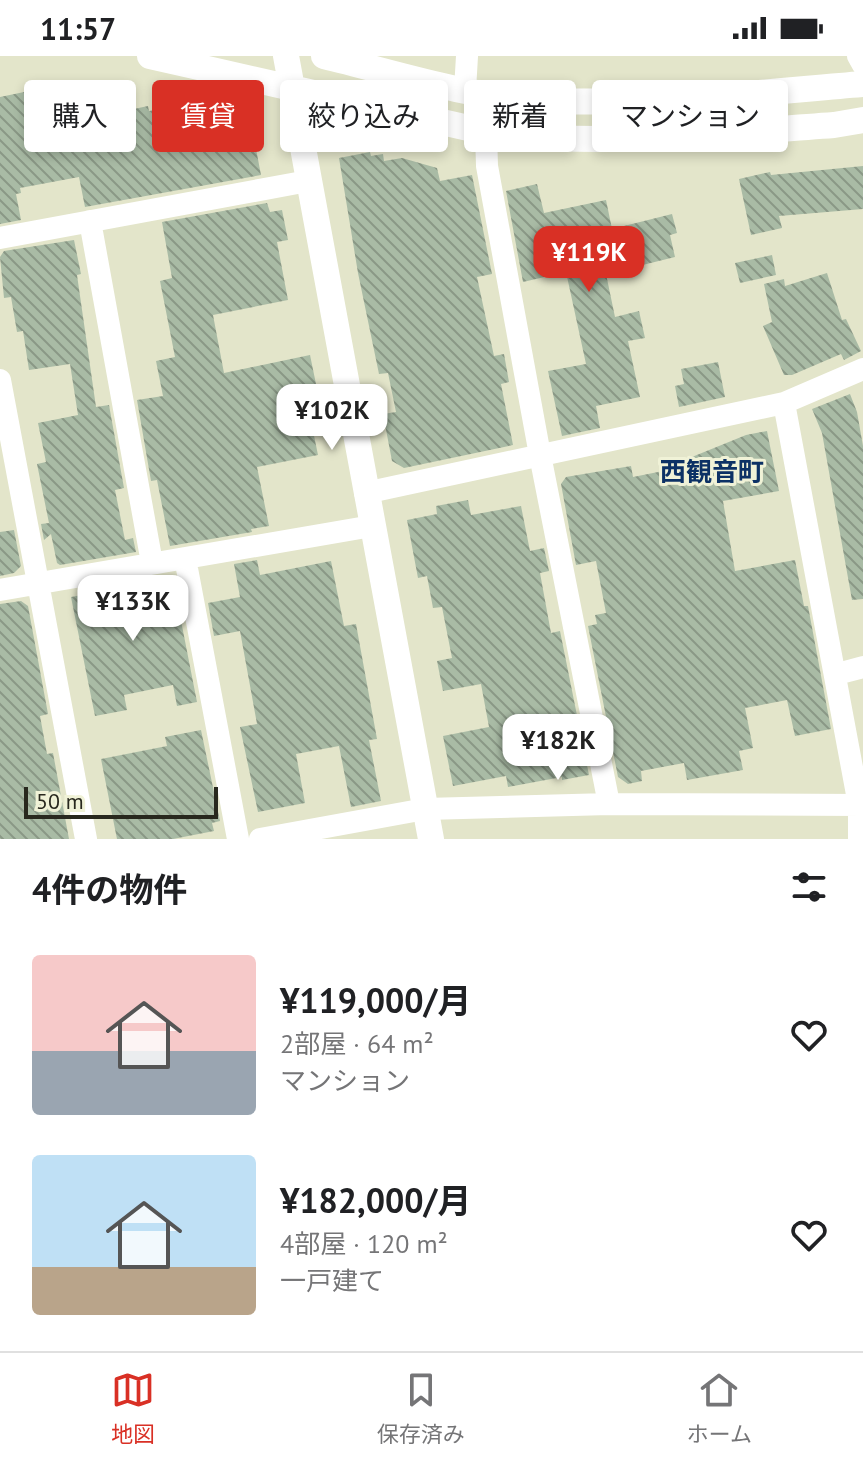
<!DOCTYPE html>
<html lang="ja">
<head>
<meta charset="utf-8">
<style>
  :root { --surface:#fff; --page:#f6f6f6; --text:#202124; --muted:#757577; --line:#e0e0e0; --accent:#d93025 }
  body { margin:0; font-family:"PT Sans","Noto Sans JP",sans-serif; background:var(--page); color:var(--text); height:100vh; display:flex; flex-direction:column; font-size:30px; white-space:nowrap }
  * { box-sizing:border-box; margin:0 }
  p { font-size:26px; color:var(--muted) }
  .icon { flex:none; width:44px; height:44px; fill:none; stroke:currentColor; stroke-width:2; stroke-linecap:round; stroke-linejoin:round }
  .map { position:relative; height:783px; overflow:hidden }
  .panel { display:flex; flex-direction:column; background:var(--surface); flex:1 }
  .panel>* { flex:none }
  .guide { position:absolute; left:24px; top:24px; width:816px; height:72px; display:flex; gap:16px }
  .scale { position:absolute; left:24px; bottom:20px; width:194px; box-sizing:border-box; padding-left:8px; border:4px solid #28281e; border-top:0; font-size:22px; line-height:28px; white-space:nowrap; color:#28281e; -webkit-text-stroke:6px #f0f2d7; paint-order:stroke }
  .price { position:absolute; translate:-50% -68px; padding:0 18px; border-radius:16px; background:#fff; color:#222; font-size:26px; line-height:52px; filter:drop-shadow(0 2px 4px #0008) }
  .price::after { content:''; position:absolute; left:50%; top:48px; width:24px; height:18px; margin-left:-12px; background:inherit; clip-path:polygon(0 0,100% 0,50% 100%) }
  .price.on { background:var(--accent); color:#fff }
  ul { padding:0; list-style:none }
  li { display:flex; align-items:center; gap:24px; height:200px; padding:0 32px }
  li span { display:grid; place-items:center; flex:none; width:224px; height:160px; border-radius:8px; color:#555 }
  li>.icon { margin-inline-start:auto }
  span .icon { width:96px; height:96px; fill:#fffc; stroke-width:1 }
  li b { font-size:34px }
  h2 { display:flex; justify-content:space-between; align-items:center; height:96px; padding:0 32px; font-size:34px }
  .chip { padding:0 28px; border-radius:8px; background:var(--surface); box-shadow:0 4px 12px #0003; font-size:28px; line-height:72px }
  .chip.on { background:var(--accent); color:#fff }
  .status { display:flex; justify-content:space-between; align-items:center; height:56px; padding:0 40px; background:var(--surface); direction:ltr }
  .status svg { height:22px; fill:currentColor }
  .dock { display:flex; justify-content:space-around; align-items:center; height:112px; border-top:2px solid var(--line); background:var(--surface); font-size:22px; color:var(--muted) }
  .dock a { display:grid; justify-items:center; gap:4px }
  .dock .on { color:var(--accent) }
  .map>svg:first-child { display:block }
  .building { fill:url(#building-back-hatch) }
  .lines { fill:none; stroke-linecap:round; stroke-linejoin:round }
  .minor { stroke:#fff; stroke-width:22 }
  .tertiary { stroke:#fff; stroke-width:26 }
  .labels { text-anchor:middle; stroke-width:6; stroke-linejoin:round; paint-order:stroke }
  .neighbourhood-label { font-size:26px; font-weight:bold; fill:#0c3165; stroke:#f0f2d7 }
</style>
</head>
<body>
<div class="status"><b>11:57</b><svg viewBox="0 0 49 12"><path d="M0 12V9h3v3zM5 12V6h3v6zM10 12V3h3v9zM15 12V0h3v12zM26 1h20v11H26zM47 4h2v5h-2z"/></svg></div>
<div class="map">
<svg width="863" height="783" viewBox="0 0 863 783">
  <defs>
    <pattern id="building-back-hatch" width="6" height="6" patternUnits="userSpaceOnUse" patternTransform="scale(2)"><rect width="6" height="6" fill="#a9bba5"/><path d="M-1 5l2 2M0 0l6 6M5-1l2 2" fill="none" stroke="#8a9886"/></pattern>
  </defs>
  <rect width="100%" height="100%" fill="#e3e5ca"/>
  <path class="building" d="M29,35L32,49L111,35L115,57L148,50L149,55L168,52L174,82L251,67L261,119L85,151L79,121L20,132L21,137L16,138L21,164L0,168V41Z
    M370,96L371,100L383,98L384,105L402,102L437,112L440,125L472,119L492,218L477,221L494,300L504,298L509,326L501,328L513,389L404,412L392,405L383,358L396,356L388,317L379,318L358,217L339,102Z
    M863,110V153L779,160L782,172L751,179L739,123L770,116L771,119Z
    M537,128L544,157L606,144L612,173L672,158L677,177L670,179L675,201L606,218L615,261L639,255L645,282L628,285L640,341L596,350L600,372L562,380L548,315L586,308L566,216L523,226L506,135Z
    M267,147L270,156L282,154L288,184L277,186L288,244L213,259L224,317L310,299L316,328L304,331L318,399L257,411L269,470L251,473L252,476L170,490L157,424L151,425L137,344L163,340L156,305L175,301L160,225L172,222L162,166Z
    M74,184L81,218L77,219L96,351L109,349L124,432L115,434L125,484L133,482L136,496L60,509L57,507L51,478L44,484L41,468L49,467L37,408L46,406L38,367L78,359L70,308L29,314L23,275L17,276L11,241L4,242L0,201L4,195Z
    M772,199L776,219L740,227L735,207Z
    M827,217L842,264L846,263L861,295L844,304L841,298L792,319H784L763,270L772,266L764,228L784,223L785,230Z
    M718,306L725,341L679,351L675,330L684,328L681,313Z
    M850,338L857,356L863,390V543L852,544L822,377L812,353Z
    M767,375L779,435L723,445L735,515L795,504L804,550H808L831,673L795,680L787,644L745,652L753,692L739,695L743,714L687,724L684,707L641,715L642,725L628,728L618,721L588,570L597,568L595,559L606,557L596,505L576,509L561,428L566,421L631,410L633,421L688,410L687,403L746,379Z
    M468,444L471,459L521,450L530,495L544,492L549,515L540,517L551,577L560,575L589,719L562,724V721L508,731L506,720L453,730L443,680L489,671L481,628L443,635L437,605L452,602L442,551L433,552L427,520L418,522L407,464L437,458L436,450Z
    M14,474L21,510L14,517L0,520V476Z
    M257,504L260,519L331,505L344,570L356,568L377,683L369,684L381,745L351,751L339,690L296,698L305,747L258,756L240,671L257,668L240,575L214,580L208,547L240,541L234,508Z
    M172,519L197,646L177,650L173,629L124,639L127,654L95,660L71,541L104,535L98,531Z
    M21,545L28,550L48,658L40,660L47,698L53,697L69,783H0V548Z
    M201,674L220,765L212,767L214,775L173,783H117L101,703L167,690L165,681Z"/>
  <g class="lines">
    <path class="minor" d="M858,0L863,9
      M465,34L467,0
      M486,76L487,110L540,399L609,748
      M90,165L152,507
      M0,182L308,125
      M0,324L86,783
      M784,347L859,749V783
      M365,437L784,347L863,313
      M185,502L238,783
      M0,534L372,470
      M837,618L863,611
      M260,783L425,753L609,748L863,749"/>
    <path class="tertiary" d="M150,0L486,76C601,92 718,77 834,69L863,64
      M286,0L431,783
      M324,0C392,16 463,40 533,44C643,50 754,37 863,28"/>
  </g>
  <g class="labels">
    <g class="neighbourhood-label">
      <text x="712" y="425">西観音町</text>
    </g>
  </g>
</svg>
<div class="scale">50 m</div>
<b class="price on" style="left:589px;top:238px">¥119K</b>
<b class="price" style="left:332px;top:396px">¥102K</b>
<b class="price" style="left:133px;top:587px">¥133K</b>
<b class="price" style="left:558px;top:726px">¥182K</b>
<div class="guide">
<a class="chip">購入</a>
<a class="chip on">賃貸</a>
<a class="chip">絞り込み</a>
<a class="chip">新着</a>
<a class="chip">マンション</a>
</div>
</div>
<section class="panel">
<h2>4件の物件<svg class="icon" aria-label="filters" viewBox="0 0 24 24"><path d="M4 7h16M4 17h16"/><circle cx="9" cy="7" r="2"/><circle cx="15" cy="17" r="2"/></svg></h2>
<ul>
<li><span style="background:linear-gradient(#f6c9c9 60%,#9aa5b1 0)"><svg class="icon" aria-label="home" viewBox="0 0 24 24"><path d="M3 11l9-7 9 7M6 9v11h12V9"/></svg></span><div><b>¥119,000/月</b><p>2部屋 · 64 m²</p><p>マンション</p></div><svg class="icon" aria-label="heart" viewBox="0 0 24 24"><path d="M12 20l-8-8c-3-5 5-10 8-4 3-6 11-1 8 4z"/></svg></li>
<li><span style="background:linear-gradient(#bfe0f5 70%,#b9a48a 0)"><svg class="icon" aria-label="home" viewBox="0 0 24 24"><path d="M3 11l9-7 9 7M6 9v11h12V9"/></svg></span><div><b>¥182,000/月</b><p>4部屋 · 120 m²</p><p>一戸建て</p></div><svg class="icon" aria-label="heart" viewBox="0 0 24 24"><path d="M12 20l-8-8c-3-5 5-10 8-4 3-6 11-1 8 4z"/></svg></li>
</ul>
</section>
<nav class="dock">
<a class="on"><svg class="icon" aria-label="map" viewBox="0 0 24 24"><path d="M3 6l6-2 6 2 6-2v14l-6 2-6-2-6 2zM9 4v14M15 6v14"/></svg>地図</a>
<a><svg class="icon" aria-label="saved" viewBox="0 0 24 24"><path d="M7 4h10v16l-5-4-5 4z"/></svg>保存済み</a>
<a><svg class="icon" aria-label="home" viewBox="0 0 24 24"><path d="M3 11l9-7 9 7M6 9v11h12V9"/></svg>ホーム</a>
</nav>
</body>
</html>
